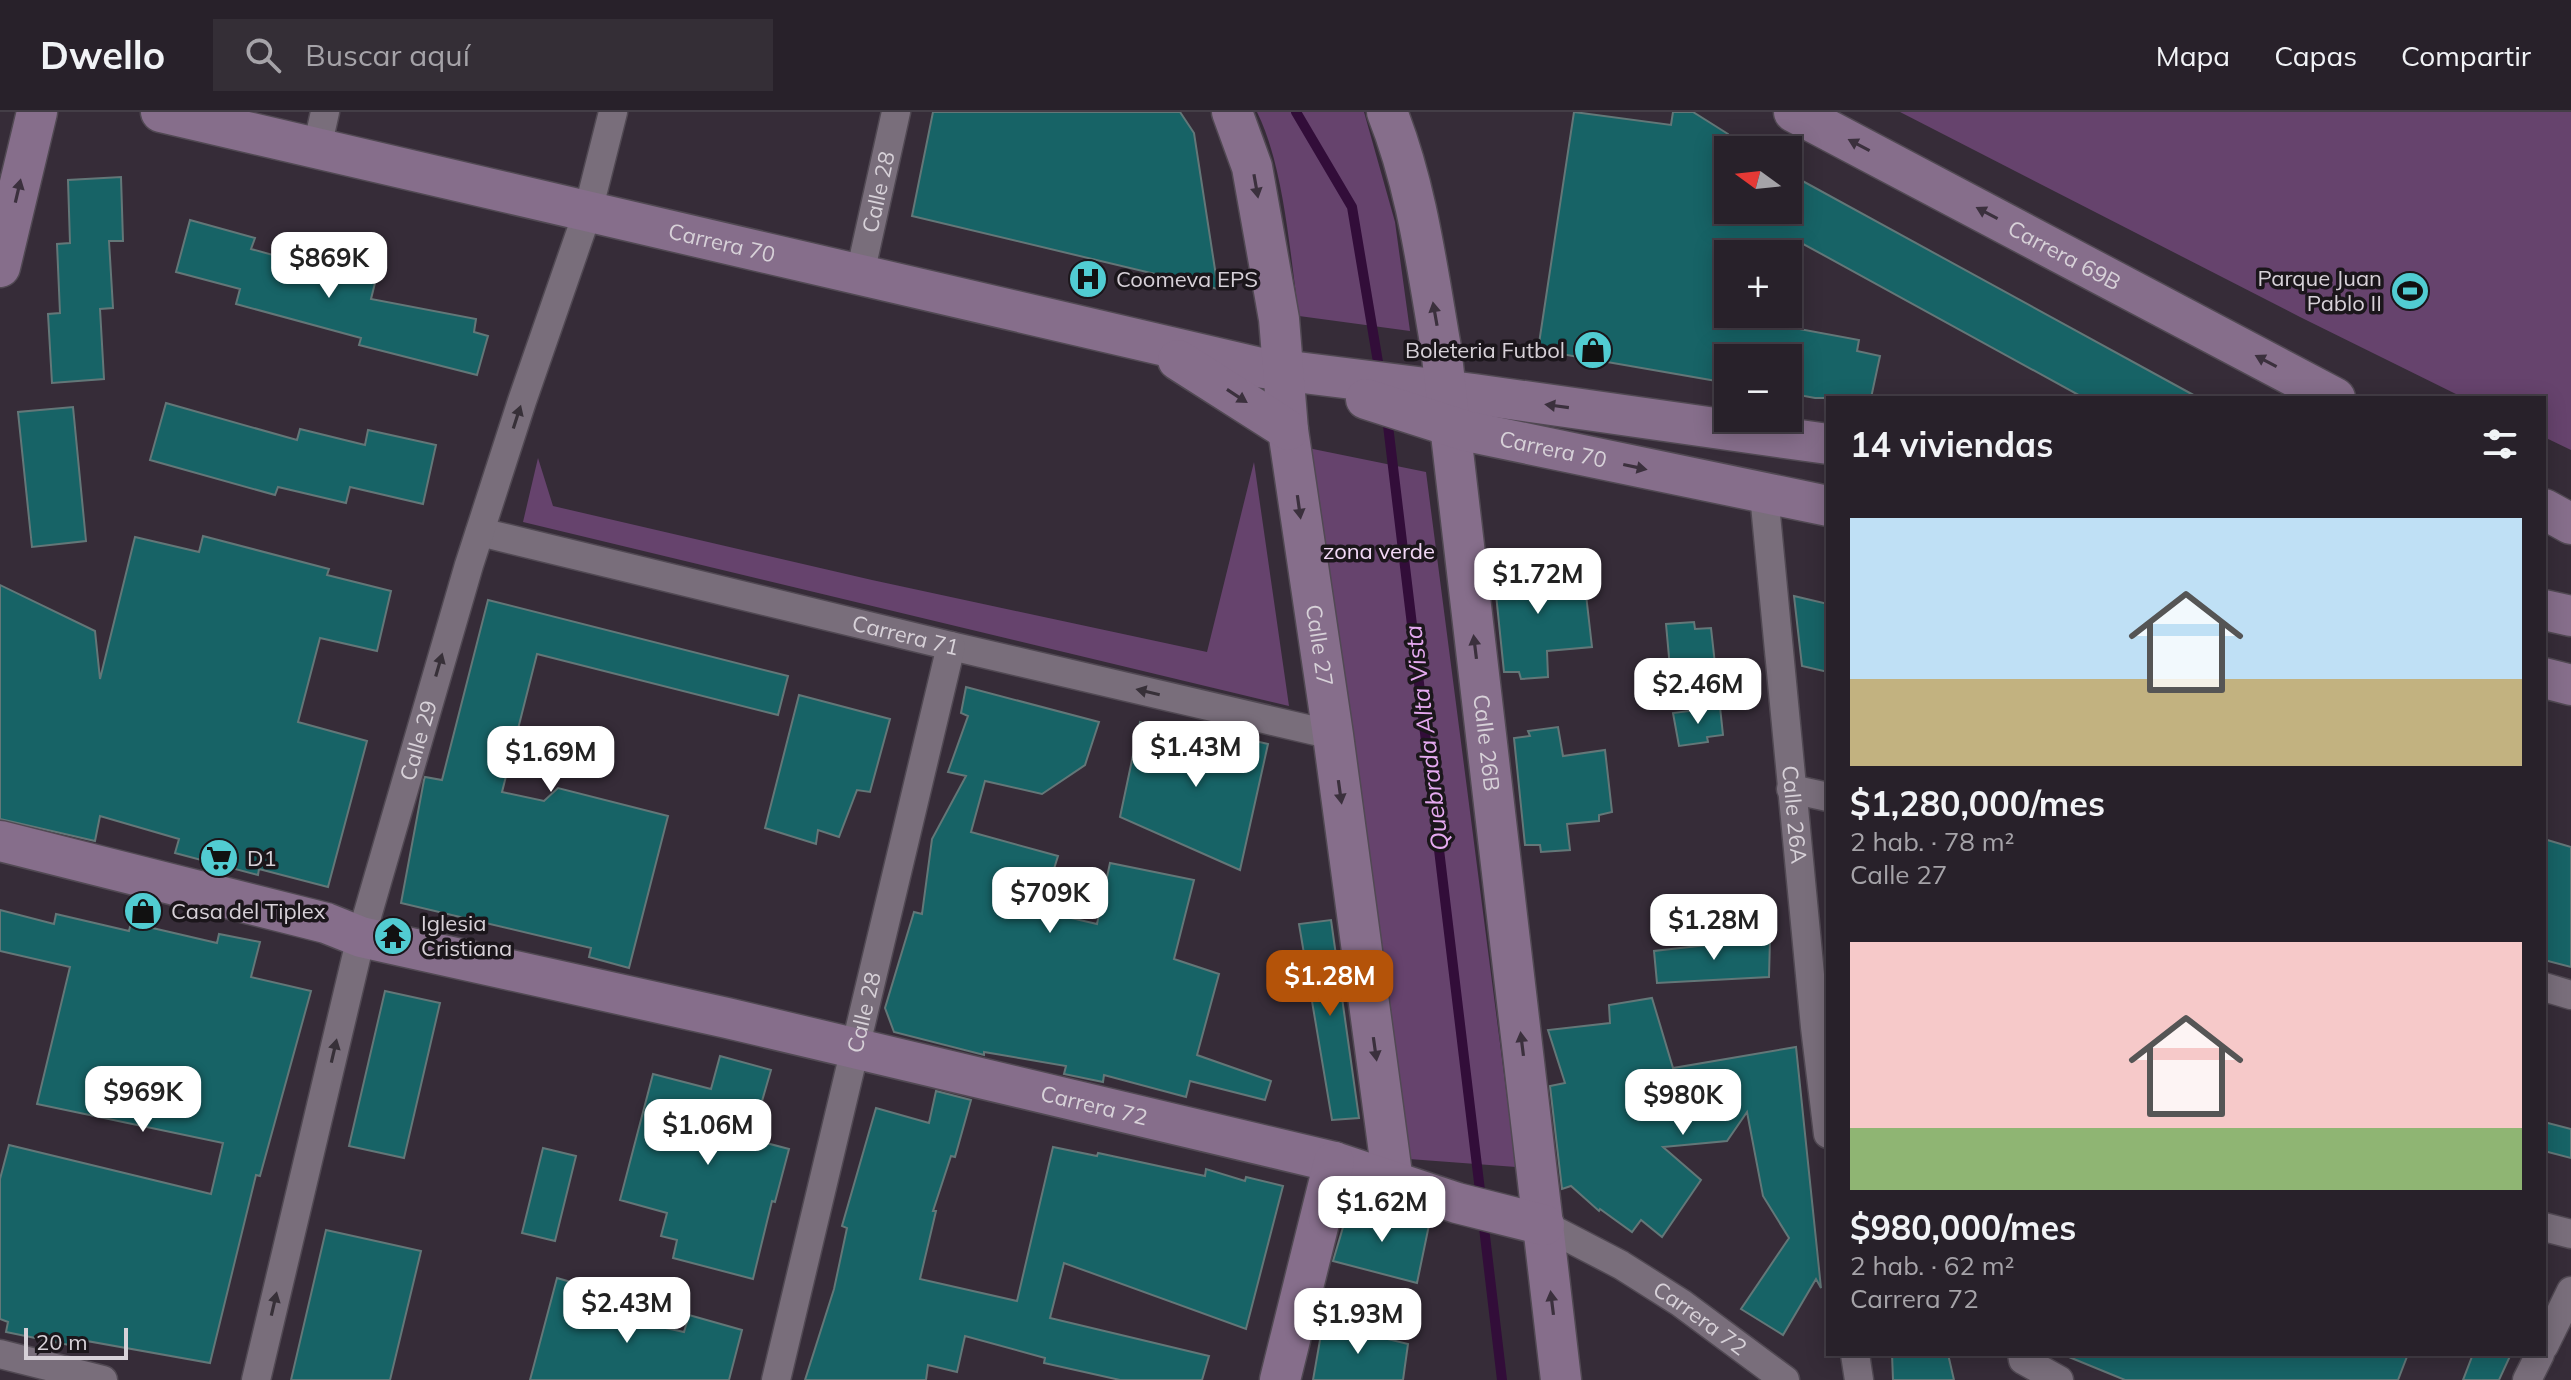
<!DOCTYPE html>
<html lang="es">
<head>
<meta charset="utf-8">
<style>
  :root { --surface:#28212a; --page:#342e36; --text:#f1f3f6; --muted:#a5a3a8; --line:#443e47; --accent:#b45309 }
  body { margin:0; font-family:Mulish,sans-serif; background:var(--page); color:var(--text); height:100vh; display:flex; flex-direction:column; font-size:30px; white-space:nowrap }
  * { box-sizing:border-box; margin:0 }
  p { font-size:26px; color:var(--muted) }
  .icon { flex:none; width:44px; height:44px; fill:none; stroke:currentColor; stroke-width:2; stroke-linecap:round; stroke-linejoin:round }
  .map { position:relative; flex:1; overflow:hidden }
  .sheet { position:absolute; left:1826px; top:284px; width:720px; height:960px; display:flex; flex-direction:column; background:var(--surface); border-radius:0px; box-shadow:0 4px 20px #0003,0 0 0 2px var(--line) }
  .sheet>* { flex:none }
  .needle { width:52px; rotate:285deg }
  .fabs { position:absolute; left:1714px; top:24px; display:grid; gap:16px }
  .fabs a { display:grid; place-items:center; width:88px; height:88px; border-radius:0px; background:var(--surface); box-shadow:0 4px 20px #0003,0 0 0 2px var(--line); font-size:40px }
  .scale { position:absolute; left:24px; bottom:20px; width:104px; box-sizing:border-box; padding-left:8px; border:4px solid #d7d1d8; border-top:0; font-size:22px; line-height:28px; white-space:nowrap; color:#d7d1d8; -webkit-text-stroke:6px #1b161b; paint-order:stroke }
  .price { position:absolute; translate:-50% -68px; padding:0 18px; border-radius:16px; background:#fff; color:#222; font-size:26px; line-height:52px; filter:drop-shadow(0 2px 4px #0008) }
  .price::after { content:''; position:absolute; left:50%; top:48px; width:24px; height:18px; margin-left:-12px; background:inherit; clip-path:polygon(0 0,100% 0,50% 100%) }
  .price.current { background:var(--accent); color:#fff }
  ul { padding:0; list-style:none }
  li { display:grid; align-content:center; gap:16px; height:424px; padding:0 24px }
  li span { display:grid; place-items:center; height:248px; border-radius:0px; color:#555 }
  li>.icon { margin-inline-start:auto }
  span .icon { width:144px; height:144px; fill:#fffc; stroke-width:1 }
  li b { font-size:34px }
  h2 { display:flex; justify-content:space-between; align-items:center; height:96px; padding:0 24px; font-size:34px }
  header { display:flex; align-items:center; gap:48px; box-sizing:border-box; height:112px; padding:0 40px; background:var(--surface); border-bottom:2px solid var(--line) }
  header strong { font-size:38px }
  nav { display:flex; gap:44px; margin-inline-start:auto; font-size:28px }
  .search { width:560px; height:72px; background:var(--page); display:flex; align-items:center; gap:20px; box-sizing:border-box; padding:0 28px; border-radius:0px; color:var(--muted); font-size:30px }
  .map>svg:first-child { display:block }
  .green { fill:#66436d }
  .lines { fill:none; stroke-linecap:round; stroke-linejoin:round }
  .stream { stroke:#320d39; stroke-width:10 }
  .building { fill:#176366; stroke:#637778; stroke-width:2 }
  .street-casing { stroke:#514953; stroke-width:31 }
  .secondary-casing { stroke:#514953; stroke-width:43 }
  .street { stroke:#796e7b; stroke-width:28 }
  .secondary { stroke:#866e8b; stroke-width:40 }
  .oneway { fill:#3b303d }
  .oneway2 { fill:#373038 }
  .labels { text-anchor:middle; stroke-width:7; stroke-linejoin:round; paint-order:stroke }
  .street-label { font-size:22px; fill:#d7d1d8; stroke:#1b161b }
  .poi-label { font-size:22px; fill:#d7d1d8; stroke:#1b161b; text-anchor:start }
  .park-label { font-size:22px; fill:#f2d9f6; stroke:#1b161b }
  .water-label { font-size:24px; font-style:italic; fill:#e6aaf1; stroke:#1b161b }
</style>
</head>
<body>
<header>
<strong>Dwello</strong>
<div class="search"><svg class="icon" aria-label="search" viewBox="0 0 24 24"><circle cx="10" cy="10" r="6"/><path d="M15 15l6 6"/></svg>Buscar aquí</div>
<nav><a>Mapa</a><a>Capas</a><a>Compartir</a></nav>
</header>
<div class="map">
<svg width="2571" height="1268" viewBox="0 0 2571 1268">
  <rect width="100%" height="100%" fill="#362c38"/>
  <path class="green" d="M1257,0H1364L1395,110L1410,219L1299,204C1290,143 1284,54 1257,0Z
    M1900,0H2571V338L2544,325V286H2464L2300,205Z
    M1308,336L1426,360L1516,1055L1409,1047Z
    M538,346L553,394L872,468L1207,540L1254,350L1289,594L523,410Z"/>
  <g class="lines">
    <path class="stream" d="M1296,0L1352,95L1380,262
      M1387,305L1481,1087
      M1483,1107L1502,1268"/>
  </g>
  <path class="building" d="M933,0H1180L1194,21L1218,177L912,104Z
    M1574,0L1671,13L1673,0H1693L1728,22V98H1788V61L2199,286H2084L1796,128L1794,142H1728V202H1785L1783,214L1859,228L1857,239L1880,244L1871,286H1815L1788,281V246H1728V271L1538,238Z
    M121,65L123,129H109L113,196L100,197L104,267L52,271L48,202L60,201L57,132L70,131L68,68Z
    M190,108L255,126L251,137L375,171L371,187L476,207L474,220L488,224L477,263L359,233L361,226L236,192L240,177L176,160Z
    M166,291L297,328L300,317L365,333L368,318L436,333L423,392L350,375L346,391L278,375L275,383L150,348Z
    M73,295L86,429L32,435L18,300Z
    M203,424L329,457L327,463L391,479L377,539L320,526L298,610L367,629L328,775L259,757L258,763L175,741L179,727L100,704L95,729L0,707V473L95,519L100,567L135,425L199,440Z
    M1537,442L1541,470L1584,465L1592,535L1547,539L1548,565L1521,567L1519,560H1504L1493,453L1508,450L1507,446Z
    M1794,484L1828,492V560L1802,554Z
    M488,488L788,564L778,603L537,542L502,680L544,689L558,676L668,704L629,856L589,845L591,836L401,791L424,668L425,665L442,668Z
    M1694,510L1695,517L1711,516L1715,552L1670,556L1666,512Z
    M966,575L1099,610L1085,653L1042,682L985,669L971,720L1058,744L1041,799L1097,812L1110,751L1194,768L1174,847L1219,862L1197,943L1271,969L1265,988L1190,969L1186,985L1104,963L1103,970L1064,962L1066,954L984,940V943L894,920L885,896L914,800L922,802L932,727L966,664L948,660L968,604L961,601Z
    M799,583L890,607L870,680L857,678L839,725L818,718L816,732L765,716Z
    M1720,595L1723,623L1707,625L1708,630L1679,634L1673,601Z
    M1140,610L1184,625L1187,613L1268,632L1240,758L1120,705Z
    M1558,615L1563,644L1605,638L1612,700L1599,703V709L1567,712L1570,738L1541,740L1540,733H1525L1514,626L1530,624L1528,619Z
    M2544,727L2571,735V855L2544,848Z
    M0,798L54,812L56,802L129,819L131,811L217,831L219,822L260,830L251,865L311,879L260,1064L256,1063L210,1251L81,1228L79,1235L6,1220L8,1210L0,1207V1067L9,1033L211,1082L223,1031L37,992L70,855L0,839Z
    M1331,808L1359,1006L1332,1008L1299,812Z
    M1770,826L1769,865L1657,871L1654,839Z
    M385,879L440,891L404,1046L349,1034Z
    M1652,886L1673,956L1796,935L1821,1176L1816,1167L1783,1223L1741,1197L1789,1126L1763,1084L1747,1000L1727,1029L1663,1035L1701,1068L1662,1125L1641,1108L1632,1120L1600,1097L1599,1099L1571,1074L1562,1077L1550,974L1565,971L1548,918L1610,911L1609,893Z
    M720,944L771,958L751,1027L789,1037L775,1090L772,1089L753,1167L673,1146L677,1128L661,1124L667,1101L620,1088L653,962L711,977Z
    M936,979L971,988L955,1045L951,1044L933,1099H936L920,1167L1017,1189L1053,1035L1097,1044L1098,1041L1205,1064L1206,1057L1245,1069L1246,1065L1283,1074L1246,1217L1064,1151L1050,1206L1209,1244L1202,1268H1120L1044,1251L1045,1246L965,1224L957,1260L928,1253L926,1268H805L834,1177L847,1116L842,1114L876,996L929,1011Z
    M2544,1010L2571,1017V1046L2544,1039Z
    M543,1036L576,1044L555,1129L522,1121Z
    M1349,1095L1429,1113L1417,1171L1333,1149Z
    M326,1118L421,1139L390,1268H291Z
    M557,1166L599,1178L593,1200L684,1220L689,1203L742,1218L729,1268H530Z
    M1323,1211L1408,1232L1403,1268H1313Z
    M1892,1242H1948L1954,1268H1893Z
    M2408,1242L2398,1268H2125L2064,1243Z
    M2473,1242H2511L2499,1268H2463Z"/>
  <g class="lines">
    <g class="street-casing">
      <g id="street">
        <path d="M317,36L325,0"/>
        <path id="s1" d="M860,162L896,0"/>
        <path id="s2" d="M1764,382L1815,915L1828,1022"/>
        <path id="s3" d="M480,420L951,534L1333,623"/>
        <path d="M1791,677L1828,685"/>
        <path d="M2544,875L2571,883"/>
        <path id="s4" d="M1544,1113L1621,1153L1681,1191L1785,1268"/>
        <path d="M2544,1115L2571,1122"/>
        <path d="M2544,1234L2571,1179"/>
        <path d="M0,1242L103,1268"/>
        <path d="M1855,1242L1859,1268"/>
        <path d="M2022,1242L2023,1248L2059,1268"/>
        <path id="s5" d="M256,1268L361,825L469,453L522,289L588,99L613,0"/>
        <path id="s6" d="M776,1268L951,534"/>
        <path d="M2527,1268L2540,1242"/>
      </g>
    </g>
    <g class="secondary-casing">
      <g id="secondary">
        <path id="s7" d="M161,0L1256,255L1474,282L1828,332"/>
        <path id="s8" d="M1232,0L1252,55L1279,207L1288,318L1333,623L1393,1070"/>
        <path id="s9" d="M1387,0C1417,75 1427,156 1441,236L1561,1268"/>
        <path id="s10" d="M1794,0L2335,286"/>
        <path d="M0,155L37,0"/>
        <path d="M1178,248L1288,318"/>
        <path id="s11" d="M1366,287L1466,319L1828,394"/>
        <path d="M2544,397L2571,412"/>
        <path d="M2544,498L2571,504"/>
        <path d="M2544,566L2571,573"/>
        <path id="s12" d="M0,729L326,811L361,825L727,906L1334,1050L1457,1091L1544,1113"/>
        <path d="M1280,1268L1334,1050"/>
      </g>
    </g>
    <use href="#street" class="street"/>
    <use href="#secondary" class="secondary"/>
  </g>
  <defs><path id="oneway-solid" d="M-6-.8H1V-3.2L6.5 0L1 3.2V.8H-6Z" transform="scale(2)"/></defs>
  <g class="oneway">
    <use href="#oneway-solid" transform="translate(1859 33) rotate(-152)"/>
    <use href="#oneway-solid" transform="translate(1256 74) rotate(80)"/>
    <use href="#oneway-solid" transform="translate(18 79) rotate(-77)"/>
    <use href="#oneway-solid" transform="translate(1987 101) rotate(-152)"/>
    <use href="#oneway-solid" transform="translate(1435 202) rotate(-100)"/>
    <use href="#oneway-solid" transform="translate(2266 249) rotate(-152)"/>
    <use href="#oneway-solid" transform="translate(1237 284) rotate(33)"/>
    <use href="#oneway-solid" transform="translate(1557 294) rotate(-172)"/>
    <use href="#oneway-solid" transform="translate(1635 355) rotate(12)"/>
    <use href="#oneway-solid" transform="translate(1299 395) rotate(82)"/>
    <use href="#oneway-solid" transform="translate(1475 535) rotate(-97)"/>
    <use href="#oneway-solid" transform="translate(1340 680) rotate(82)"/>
    <use href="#oneway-solid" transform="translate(1522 932) rotate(-97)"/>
    <use href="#oneway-solid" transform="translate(1375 937) rotate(82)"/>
    <use href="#oneway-solid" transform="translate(1552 1191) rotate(-97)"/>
  </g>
  <g class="oneway2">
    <use href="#oneway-solid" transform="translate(517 305) rotate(-72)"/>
    <use href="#oneway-solid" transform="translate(439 553) rotate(-74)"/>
    <use href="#oneway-solid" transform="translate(1148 580) rotate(-167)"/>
    <use href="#oneway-solid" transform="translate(334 939) rotate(-77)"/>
    <use href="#oneway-solid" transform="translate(274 1192) rotate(-77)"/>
  </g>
  <defs>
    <g id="hospital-disc" transform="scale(2)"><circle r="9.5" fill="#51ccd2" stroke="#1b161b"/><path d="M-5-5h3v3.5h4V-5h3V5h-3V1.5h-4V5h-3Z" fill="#111"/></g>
    <g id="stadium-disc" transform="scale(2)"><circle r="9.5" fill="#51ccd2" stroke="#1b161b"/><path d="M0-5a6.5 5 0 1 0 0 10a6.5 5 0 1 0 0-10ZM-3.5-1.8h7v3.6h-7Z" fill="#111"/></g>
    <g id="shop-disc" transform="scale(2)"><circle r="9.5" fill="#51ccd2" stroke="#1b161b"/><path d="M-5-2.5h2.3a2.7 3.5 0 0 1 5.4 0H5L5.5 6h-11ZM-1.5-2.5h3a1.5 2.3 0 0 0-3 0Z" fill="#111"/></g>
    <g id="supermarket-disc" transform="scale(2)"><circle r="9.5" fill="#51ccd2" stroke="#1b161b"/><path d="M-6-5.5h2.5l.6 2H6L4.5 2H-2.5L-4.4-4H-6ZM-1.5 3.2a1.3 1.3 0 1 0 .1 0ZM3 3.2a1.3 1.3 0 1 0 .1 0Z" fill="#111"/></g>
    <g id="temple-disc" transform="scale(2)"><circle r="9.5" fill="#51ccd2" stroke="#1b161b"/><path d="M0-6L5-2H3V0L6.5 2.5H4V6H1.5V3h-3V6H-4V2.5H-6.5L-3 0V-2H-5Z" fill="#111"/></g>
  </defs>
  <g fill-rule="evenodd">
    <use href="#hospital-disc" x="1088" y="167"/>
    <use href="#stadium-disc" x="2410" y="179"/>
    <use href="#shop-disc" x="1593" y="238"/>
    <use href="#supermarket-disc" x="219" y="746"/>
    <use href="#shop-disc" x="143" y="799"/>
    <use href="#temple-disc" x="393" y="824"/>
  </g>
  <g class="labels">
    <g class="street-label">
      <text dy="8" stroke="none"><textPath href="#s1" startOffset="84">Calle 28</textPath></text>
      <text dy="8" stroke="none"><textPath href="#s7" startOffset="576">Carrera 70</textPath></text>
      <text dy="8" stroke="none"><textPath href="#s10" startOffset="306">Carrera 69B</textPath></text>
      <text dy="8" stroke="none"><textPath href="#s11" startOffset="194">Carrera 70</textPath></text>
      <text dy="8" stroke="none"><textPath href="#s3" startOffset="438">Carrera 71</textPath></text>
      <text dy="8" stroke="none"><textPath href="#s8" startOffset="542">Calle 27</textPath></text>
      <text dy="8" stroke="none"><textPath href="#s5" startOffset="660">Calle 29</textPath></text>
      <text dy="8" stroke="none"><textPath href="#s9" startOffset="640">Calle 26B</textPath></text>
      <text dy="8" stroke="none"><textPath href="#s2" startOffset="322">Calle 26A</textPath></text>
      <text dy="8" stroke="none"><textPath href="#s6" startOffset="378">Calle 28</textPath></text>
      <text dy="8" stroke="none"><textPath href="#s12" startOffset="1126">Carrera 72</textPath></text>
      <text dy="8" stroke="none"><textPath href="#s4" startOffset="182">Carrera 72</textPath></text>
    </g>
    <g class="poi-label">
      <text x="2382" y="174" text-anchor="end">Parque Juan<tspan x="2382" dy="25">Pablo II</tspan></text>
      <text x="1116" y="175">Coomeva EPS</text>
      <text x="1565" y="246" text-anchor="end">Boleteria Futbol</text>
      <text x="247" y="754">D1</text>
      <text x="171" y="807">Casa del Tiplex</text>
      <text x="421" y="819">Iglesia<tspan x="421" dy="25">Cristiana</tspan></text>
    </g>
    <g class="park-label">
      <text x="1379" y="447">zona verde</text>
    </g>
    <g class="water-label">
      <text transform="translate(1427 626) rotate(-97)" y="8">Quebrada Alta Vista</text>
    </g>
  </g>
</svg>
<div class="fabs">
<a><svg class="needle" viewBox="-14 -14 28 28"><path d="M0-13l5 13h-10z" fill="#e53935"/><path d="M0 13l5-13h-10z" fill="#a5a3a8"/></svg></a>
<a>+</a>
<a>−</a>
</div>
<div class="scale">20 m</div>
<b class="price" style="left:329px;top:188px">$869K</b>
<b class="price" style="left:1538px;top:504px">$1.72M</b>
<b class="price" style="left:1698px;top:614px">$2.46M</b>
<b class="price" style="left:1196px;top:677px">$1.43M</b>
<b class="price" style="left:551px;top:682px">$1.69M</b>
<b class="price" style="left:1050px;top:823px">$709K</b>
<b class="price" style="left:1714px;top:850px">$1.28M</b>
<b class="price current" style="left:1330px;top:906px">$1.28M</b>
<b class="price" style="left:143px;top:1022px">$969K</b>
<b class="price" style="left:1683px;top:1025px">$980K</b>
<b class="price" style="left:708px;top:1055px">$1.06M</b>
<b class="price" style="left:1382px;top:1132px">$1.62M</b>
<b class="price" style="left:627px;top:1233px">$2.43M</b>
<b class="price" style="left:1358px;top:1244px">$1.93M</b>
<section class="sheet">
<h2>14 viviendas<svg class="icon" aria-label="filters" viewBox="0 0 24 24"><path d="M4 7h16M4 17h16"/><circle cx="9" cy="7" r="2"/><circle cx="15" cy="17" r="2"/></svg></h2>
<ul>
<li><span style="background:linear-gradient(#bfe0f5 65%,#c2b280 0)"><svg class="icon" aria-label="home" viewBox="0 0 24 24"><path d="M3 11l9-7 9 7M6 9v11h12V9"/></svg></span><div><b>$1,280,000/mes</b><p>2 hab. · 78 m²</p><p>Calle 27</p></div></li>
<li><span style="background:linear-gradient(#f6c9c9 75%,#8fb573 0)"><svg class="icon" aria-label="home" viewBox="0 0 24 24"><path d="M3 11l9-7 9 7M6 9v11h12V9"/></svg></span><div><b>$980,000/mes</b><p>2 hab. · 62 m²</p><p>Carrera 72</p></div></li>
</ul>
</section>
</div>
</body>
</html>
